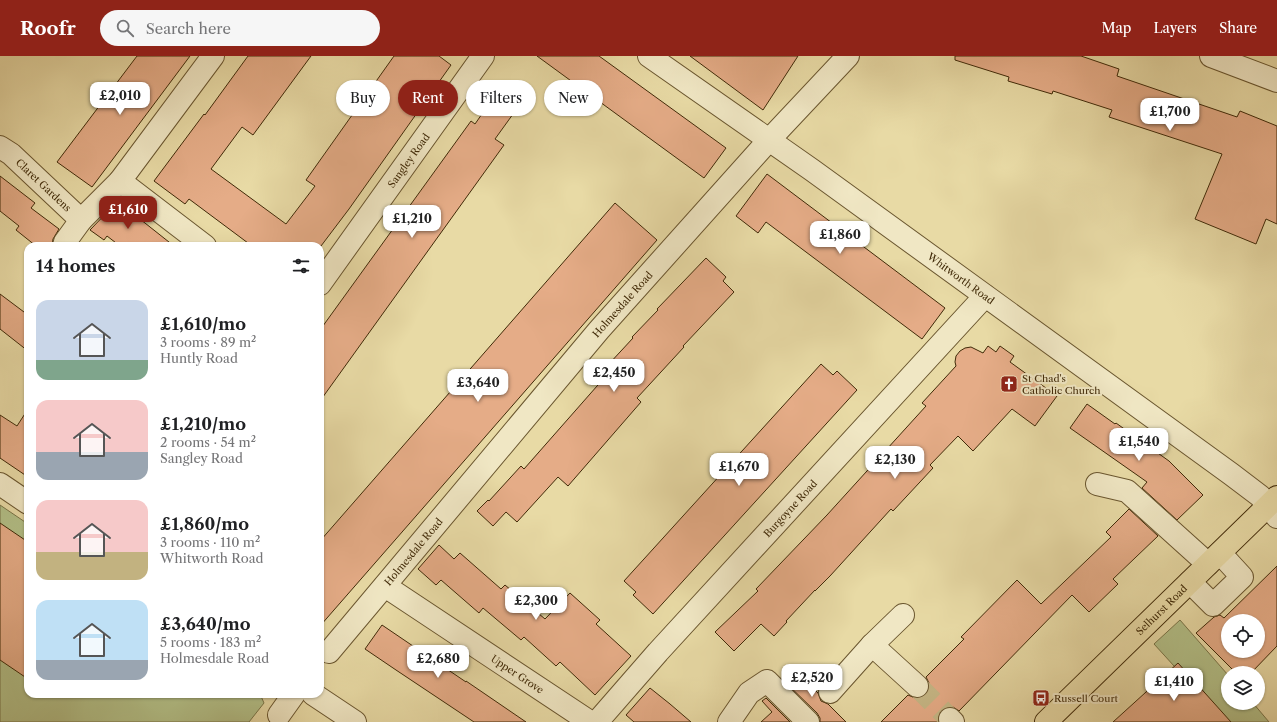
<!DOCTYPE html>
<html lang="en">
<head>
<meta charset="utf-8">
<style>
  :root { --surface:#fff; --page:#f6f6f6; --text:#202124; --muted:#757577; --accent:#8f2418 }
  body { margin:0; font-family:"Libre Caslon Text",serif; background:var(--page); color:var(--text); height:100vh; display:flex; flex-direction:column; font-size:15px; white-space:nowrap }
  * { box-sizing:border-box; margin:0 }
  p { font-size:13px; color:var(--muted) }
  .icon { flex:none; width:22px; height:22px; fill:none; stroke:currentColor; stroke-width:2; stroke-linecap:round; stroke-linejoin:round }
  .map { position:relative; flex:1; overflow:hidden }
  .sheet { position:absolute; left:24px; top:186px; width:300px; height:456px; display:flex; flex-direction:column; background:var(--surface); border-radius:12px; box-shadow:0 1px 3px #0004 }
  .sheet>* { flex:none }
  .top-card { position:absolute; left:336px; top:24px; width:380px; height:36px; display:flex; gap:8px }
  .fabs { position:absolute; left:1221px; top:558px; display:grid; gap:8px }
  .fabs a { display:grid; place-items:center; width:44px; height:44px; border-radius:50%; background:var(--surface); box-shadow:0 1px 3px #0004; font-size:20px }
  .price { position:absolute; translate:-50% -34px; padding:0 9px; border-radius:8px; background:#fff; color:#222; font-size:13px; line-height:26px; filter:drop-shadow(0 1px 2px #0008) }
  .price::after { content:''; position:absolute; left:50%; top:24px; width:12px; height:9px; margin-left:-6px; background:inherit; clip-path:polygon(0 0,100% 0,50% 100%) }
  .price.current { background:var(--accent); color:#fff }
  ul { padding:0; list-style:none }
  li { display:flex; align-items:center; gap:12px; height:100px; padding:0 12px }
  li span { display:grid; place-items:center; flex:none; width:112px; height:80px; border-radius:12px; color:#555 }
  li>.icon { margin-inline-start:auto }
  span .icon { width:48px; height:48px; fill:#fffc; stroke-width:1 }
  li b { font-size:17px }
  h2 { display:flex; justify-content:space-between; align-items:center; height:48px; padding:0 12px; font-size:17px }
  .tag { padding:0 14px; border-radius:18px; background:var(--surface); box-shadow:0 1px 3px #0004; font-size:14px; line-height:36px }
  .tag.current { background:var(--accent); color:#fff }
  header { display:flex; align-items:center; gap:24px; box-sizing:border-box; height:56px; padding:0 20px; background:var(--accent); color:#fff }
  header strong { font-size:19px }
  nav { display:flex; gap:22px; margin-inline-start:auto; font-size:14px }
  .search { width:280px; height:36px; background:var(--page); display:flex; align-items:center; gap:10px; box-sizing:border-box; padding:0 14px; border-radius:22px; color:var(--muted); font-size:15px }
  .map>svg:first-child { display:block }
  .green { fill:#b3c088; stroke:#7a7548 }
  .building { fill:#e5ac87; stroke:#402a08; fill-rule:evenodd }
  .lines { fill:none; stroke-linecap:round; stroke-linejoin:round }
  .minor-tunnel { stroke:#c6b786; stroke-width:22; stroke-dasharray:22 11; stroke-linecap:butt }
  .minor-casing { stroke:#6a562f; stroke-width:24 }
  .major-casing { stroke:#402a08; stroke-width:24 }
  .minor { stroke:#f0e7c4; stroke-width:22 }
  .major { stroke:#e8daa5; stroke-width:22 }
  .labels { text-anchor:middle; stroke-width:4; stroke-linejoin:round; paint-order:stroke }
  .street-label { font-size:10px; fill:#402a08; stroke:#f0e7c4 }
  .poi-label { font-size:10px; fill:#402a08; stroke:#f0e7c4; text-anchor:start }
</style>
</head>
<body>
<header>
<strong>Roofr</strong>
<div class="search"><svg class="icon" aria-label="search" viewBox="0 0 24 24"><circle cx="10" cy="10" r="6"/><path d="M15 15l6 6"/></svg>Search here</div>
<nav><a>Map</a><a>Layers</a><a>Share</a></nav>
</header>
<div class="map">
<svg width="1277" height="666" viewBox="0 0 1277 666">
  <rect width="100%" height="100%" fill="#e8daa5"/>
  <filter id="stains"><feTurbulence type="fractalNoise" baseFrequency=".005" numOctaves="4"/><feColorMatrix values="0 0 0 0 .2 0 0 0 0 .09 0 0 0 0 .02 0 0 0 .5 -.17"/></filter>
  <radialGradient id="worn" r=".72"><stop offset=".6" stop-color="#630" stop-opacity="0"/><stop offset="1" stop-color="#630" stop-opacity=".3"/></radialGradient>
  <path class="green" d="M0,449L28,468V638H260L264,647L249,666H0Z
    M1180,564L1228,619V647H1253L1269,666H1225L1154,588Z"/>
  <path class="building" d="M137,0H190L92,131L57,106Z
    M248,0H311L253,79L242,71L211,113L286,168L315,130L306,124L394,0H439L451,9L349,153L321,190H252L189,143L185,148L154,125L204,58L205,59Z
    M537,0H599L726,92L704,122Z
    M690,0H798L763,54Z
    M955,0H1081L1119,13L1117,20L1237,61L1240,55L1277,70V168L1266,163L1256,188L1195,163L1222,98L1109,61L1112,54L1053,35L1052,38L1008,25L1009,21L955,4Z
    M500,32L521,47L495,83L504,89L320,345V274L471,65L475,68Z
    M767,118L945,252L922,283L766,166L758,177L736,160Z
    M0,120L35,147L31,152L59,173L53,183L52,190H36L16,174L19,170L0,155Z
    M615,147L657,184L320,570V485Z
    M113,150L122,157L126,152L174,190H120L107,180L104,184L90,174Z
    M706,202L726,221L723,225L734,236L683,290L684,291L637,342L641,346L568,430L558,421L517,466L506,456L493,470L477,455L488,444L489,445L521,410L524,413L612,313L608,309L633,282L632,281L658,254L657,253Z
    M0,238L28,259V295L0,273Z
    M988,290L996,296L1000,290L1014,300L1010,306L1057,340L1035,370L1012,353L973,395L958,380L930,409L933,412L893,455L891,453L830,520L815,535V534L786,565L787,566L774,580L761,568L734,595L715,576L758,535L756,533L827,459L926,350L922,347L956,310L955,306L956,300L960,295L965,292L971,291L983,297Z
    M821,308L833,319L837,315L857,334L653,558L633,539L636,536L624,525Z
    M1087,348L1115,368L1116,367L1169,405L1203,439L1177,464L1142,432L1147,426L1070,372Z
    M28,353V421L0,402V359L17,370Z
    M1129,453L1158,480L1113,523L1118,528L1089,556L1072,539L959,655L953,651H947L941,654L938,659V666H881L908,639L915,642H920L926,639L929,632V627L926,621L964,583L961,581L1017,524L1041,548L1111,481L1106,476Z
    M0,467L28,486V623L0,604Z
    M439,489L454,503L460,497L501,533L505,529L545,563L570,537L600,564L596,568L631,600L595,639L560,606L556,610L524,581L521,584L483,552L479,557L441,524L436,529L418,513Z
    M1277,510V590L1251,617H1236L1196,577L1214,561L1220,559L1224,562ZM1227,565H1258V595H1228V566Z
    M382,569L466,626V625L526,666H474L396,614L365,593Z
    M1178,607L1231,666H1113Z
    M794,613L818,637L821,645L828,648L846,666H820V662L817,657L783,624Z
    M650,632L670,648L691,666H634L626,659Z
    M766,642L790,666H761L772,656L762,645Z"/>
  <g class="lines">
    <path class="minor-tunnel" d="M917,630L950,663"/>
    <g class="minor-casing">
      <g id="minor">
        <path id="s1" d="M649,0L812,114L1231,418L1260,440L1277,461"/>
        <path d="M1211,0L1277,25"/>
        <path id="s2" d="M0,91L11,98L81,164L120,125"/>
        <path d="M64,190L65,186L81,164"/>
        <path d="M205,190L120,125L213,0"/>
        <path id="s3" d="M320,228L483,0"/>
        <path d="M0,428L28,447"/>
        <path d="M1097,428L1127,435L1208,508"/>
        <path d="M1190,526L1213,549L1242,521L1220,497"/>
        <path id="s4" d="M385,530L590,666"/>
        <path d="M872,589L903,559"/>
        <path id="s5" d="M329,596L599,274L769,84L848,0"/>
        <path d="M830,636L872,589L917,630"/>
        <path d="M313,638L355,666"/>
        <path d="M279,659L294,638"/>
        <path d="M950,663L953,666"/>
        <path id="s6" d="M597,666L658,596L985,240"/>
        <path d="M729,666L749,637L767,625L808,666"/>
      </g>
    </g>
    <g class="major-casing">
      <g id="major">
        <path id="s7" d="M1046,666L1277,441"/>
      </g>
    </g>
    <use href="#minor" class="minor"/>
    <use href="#major" class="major"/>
  </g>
  <defs>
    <g id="church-square" transform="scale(0.9)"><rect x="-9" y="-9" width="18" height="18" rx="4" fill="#8f2418" stroke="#f0e7c4"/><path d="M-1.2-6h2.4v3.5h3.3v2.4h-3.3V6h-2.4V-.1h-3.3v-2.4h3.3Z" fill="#fff"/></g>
    <g id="bus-square" transform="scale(0.9)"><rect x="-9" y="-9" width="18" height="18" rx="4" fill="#8f2418" stroke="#f0e7c4"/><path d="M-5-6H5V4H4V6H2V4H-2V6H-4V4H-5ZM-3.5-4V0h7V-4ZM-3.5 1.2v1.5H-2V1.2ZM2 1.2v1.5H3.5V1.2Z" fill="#fff"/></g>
  </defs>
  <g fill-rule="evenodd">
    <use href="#church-square" x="1009" y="328"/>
    <use href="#bus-square" x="1041" y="642"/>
  </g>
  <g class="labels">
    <g class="street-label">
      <text dy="4" stroke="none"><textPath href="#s3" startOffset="152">Sangley Road</textPath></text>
      <text dy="4" stroke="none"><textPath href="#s2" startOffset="58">Claret Gardens</textPath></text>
      <text dy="4" stroke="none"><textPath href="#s1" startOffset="383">Whitworth Road</textPath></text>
      <text dy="4" stroke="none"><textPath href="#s5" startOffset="455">Holmesdale Road</textPath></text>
      <text dy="4" stroke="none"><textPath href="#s6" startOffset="288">Burgoyne Road</textPath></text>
      <text dy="4" stroke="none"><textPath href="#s5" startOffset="131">Holmesdale Road</textPath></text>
      <text dy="4" stroke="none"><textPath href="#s7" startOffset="161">Selhurst Road</textPath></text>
      <text dy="4" stroke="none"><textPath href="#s4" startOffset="159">Upper Grove</textPath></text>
    </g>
    <g class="poi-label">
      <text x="1022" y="326">St Chad's<tspan x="1022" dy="12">Catholic Church</tspan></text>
      <text x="1054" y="646">Russell Court</text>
    </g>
  </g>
  <rect width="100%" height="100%" filter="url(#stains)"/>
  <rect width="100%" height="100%" fill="url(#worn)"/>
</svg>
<div class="fabs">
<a><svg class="icon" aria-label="locate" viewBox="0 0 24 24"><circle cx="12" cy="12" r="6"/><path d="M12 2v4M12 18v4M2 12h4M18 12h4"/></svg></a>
<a><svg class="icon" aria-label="layers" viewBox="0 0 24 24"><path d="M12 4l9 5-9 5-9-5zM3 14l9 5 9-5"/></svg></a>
</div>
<b class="price" style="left:120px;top:60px">£2,010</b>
<b class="price" style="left:1170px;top:76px">£1,700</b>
<b class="price current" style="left:128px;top:174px">£1,610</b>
<b class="price" style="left:412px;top:183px">£1,210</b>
<b class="price" style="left:840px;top:199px">£1,860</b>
<b class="price" style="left:614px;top:337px">£2,450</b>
<b class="price" style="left:478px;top:347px">£3,640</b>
<b class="price" style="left:1139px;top:406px">£1,540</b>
<b class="price" style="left:895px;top:424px">£2,130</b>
<b class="price" style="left:739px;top:431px">£1,670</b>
<b class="price" style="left:536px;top:565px">£2,300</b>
<b class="price" style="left:438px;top:623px">£2,680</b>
<b class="price" style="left:812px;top:642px">£2,520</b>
<b class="price" style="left:1174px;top:646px">£1,410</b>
<div class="top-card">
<a class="tag">Buy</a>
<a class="tag current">Rent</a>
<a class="tag">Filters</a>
<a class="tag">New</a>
</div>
<section class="sheet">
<h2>14 homes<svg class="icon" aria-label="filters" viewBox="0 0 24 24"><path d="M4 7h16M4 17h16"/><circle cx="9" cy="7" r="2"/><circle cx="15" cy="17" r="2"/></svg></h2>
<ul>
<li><span style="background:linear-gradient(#c9d6e8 75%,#7fa58c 0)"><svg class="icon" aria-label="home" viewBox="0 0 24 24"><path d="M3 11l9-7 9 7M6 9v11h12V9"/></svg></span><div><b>£1,610/mo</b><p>3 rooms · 89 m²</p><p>Huntly Road</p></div></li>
<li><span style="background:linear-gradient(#f6c9c9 65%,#9aa5b1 0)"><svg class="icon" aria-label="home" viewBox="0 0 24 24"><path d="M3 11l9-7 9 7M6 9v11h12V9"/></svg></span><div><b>£1,210/mo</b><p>2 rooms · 54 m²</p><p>Sangley Road</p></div></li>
<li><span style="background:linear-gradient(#f6c9c9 65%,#c2b280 0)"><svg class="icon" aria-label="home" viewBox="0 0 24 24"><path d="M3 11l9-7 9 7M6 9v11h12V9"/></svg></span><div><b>£1,860/mo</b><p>3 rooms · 110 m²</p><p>Whitworth Road</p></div></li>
<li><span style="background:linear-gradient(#bfe0f5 75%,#9aa5b1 0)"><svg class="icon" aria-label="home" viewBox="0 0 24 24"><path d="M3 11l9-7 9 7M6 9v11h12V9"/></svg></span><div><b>£3,640/mo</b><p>5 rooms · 183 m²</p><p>Holmesdale Road</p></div></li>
</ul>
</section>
</div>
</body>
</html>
